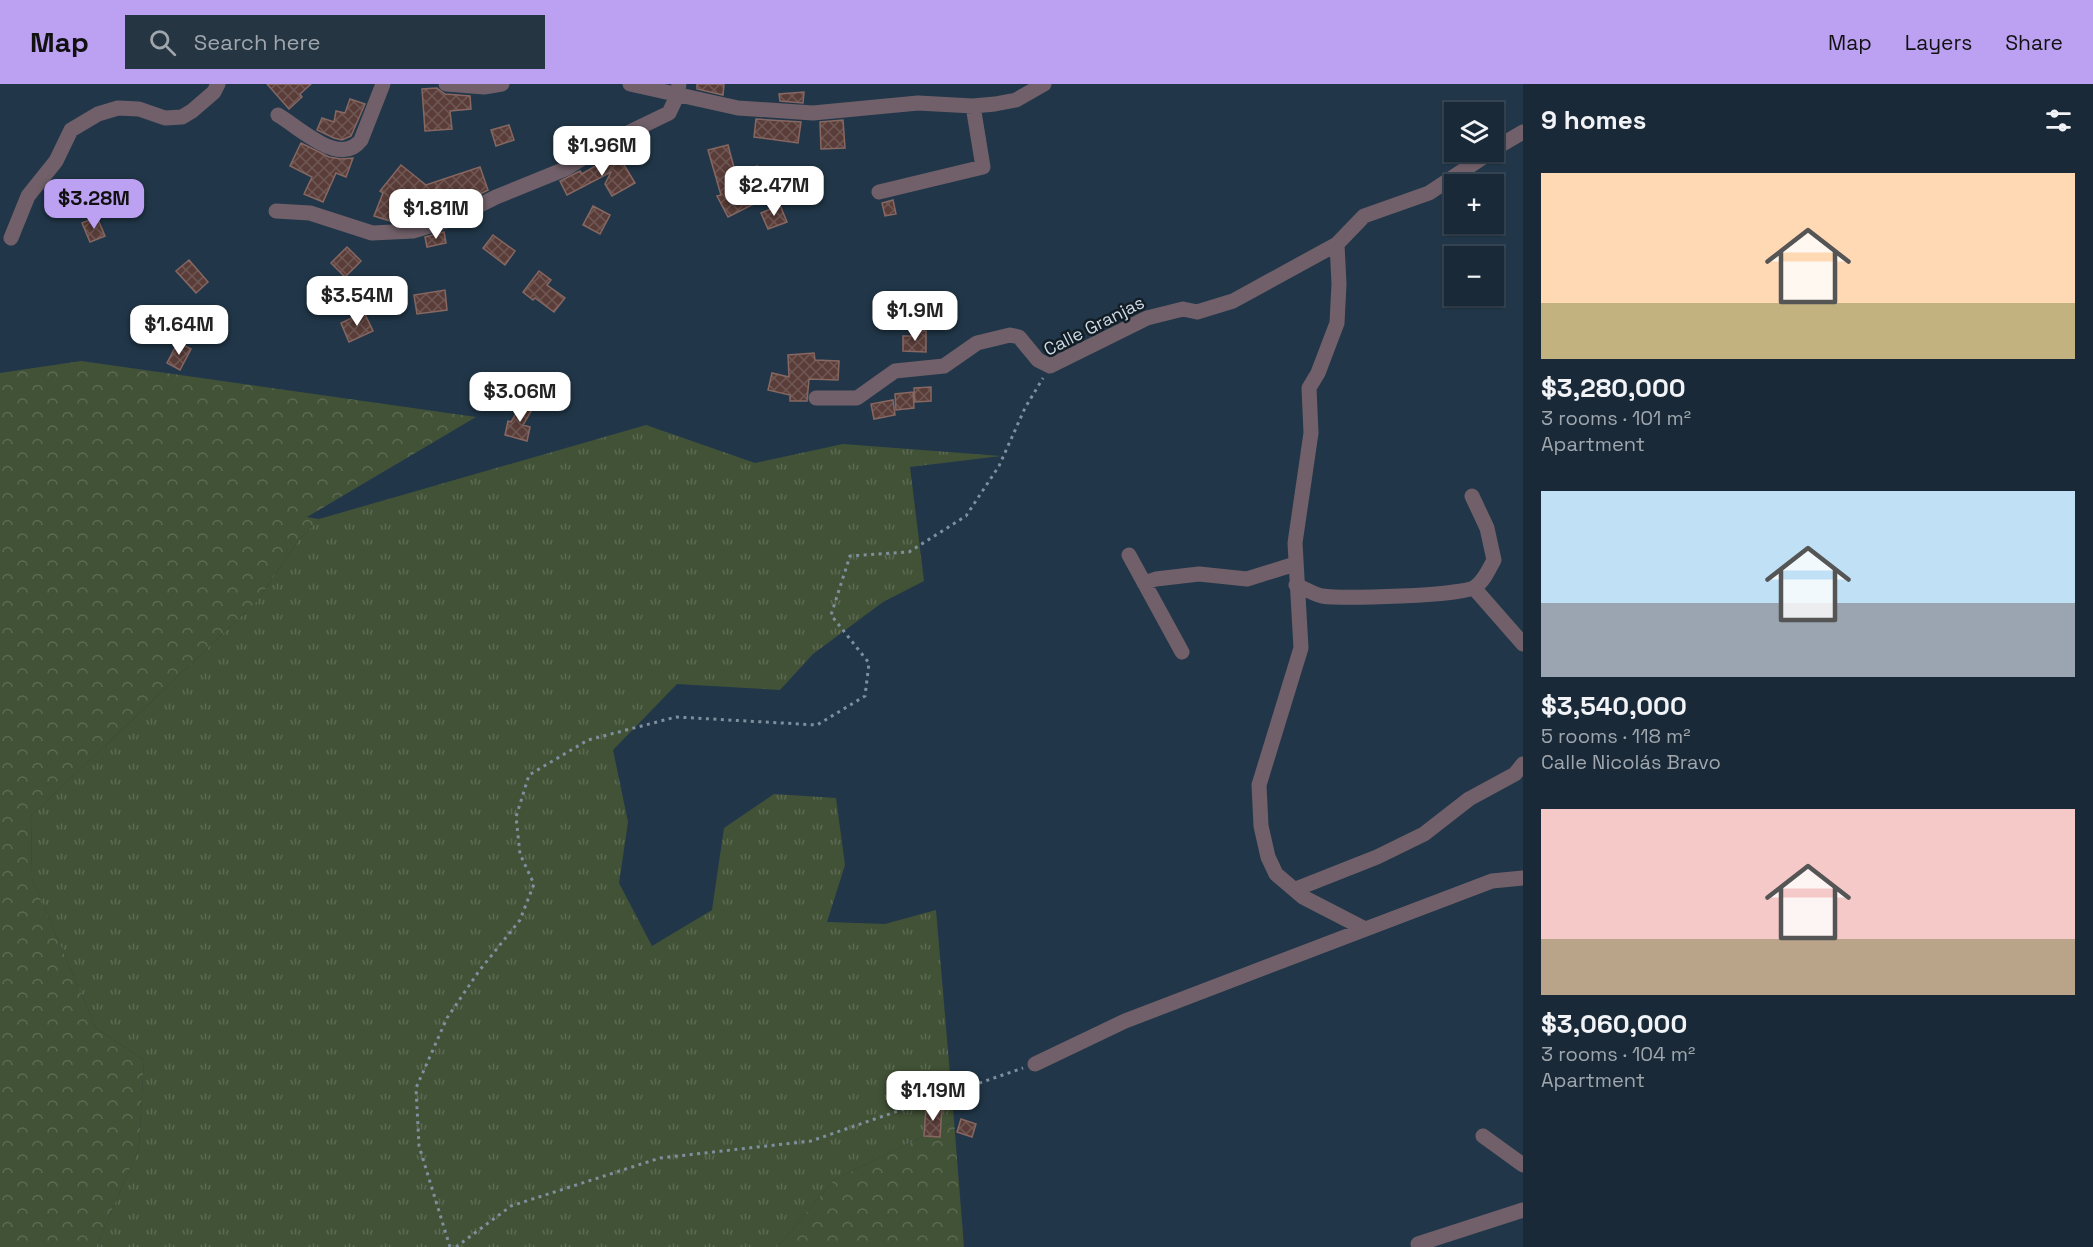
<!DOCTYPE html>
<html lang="en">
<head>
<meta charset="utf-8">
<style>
  :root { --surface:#192937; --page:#263542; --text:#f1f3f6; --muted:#9fa6ad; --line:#374552; --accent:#bca0f2 }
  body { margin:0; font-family:"Space Grotesk",sans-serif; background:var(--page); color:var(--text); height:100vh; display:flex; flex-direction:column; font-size:22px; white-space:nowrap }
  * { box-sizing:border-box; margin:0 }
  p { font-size:20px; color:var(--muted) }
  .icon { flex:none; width:33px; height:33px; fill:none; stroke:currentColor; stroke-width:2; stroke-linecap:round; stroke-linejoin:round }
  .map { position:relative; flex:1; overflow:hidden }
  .sheet { display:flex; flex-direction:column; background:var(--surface); width:570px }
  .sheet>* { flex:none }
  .tools { position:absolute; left:1444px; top:18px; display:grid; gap:12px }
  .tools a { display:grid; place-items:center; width:60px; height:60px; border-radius:0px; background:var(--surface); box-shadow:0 2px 4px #0004,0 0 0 2px var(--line); font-size:30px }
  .price { position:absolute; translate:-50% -51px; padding:0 14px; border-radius:12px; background:#fff; color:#222; font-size:20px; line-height:39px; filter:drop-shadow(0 2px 3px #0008) }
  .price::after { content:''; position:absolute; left:50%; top:36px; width:18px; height:14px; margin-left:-9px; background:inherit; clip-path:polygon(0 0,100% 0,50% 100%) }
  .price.active { background:var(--accent); color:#111 }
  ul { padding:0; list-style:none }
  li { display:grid; align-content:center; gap:12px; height:318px; padding:0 18px }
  li span { display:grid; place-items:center; height:186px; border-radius:0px; color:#555 }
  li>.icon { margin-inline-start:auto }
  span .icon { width:108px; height:108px; fill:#fffc; stroke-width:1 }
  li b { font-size:26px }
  h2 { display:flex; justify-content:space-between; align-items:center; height:72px; padding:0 18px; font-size:26px }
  header { display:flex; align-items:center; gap:36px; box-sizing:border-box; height:84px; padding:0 30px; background:var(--accent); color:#111 }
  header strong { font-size:28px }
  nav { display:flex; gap:33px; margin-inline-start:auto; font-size:21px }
  .search { width:420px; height:54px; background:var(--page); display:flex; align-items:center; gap:15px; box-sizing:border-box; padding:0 21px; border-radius:0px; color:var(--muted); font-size:22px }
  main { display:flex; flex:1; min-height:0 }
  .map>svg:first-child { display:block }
  .grass { fill:url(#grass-tufts) }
  .forest { fill:url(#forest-crowns) }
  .building { fill:url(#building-cross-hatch); stroke:#876761; stroke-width:1.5 }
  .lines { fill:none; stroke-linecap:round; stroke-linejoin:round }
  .path { stroke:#7e8f9e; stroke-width:3; stroke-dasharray:3 4.5; stroke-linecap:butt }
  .street { stroke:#716069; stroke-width:15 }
  .labels { text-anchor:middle; stroke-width:5; stroke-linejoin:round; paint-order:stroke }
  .street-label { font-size:18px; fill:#cddae6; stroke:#131d25 }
</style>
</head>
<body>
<header>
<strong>Map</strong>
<div class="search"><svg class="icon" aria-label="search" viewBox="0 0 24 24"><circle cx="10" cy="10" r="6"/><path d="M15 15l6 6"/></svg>Search here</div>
<nav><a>Map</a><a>Layers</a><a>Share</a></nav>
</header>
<main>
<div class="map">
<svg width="1523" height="1163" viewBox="0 0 1523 1163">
  <defs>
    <pattern id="grass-tufts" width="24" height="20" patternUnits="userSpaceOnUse" patternTransform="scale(1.5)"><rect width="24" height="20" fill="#425236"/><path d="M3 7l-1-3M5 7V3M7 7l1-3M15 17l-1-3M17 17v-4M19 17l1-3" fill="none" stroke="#5c6a53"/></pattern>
    <pattern id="forest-crowns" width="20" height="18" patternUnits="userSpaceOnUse" patternTransform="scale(1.5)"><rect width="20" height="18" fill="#425236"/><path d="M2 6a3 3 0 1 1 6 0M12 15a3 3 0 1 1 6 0" fill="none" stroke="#5c6a53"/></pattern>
    <pattern id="building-cross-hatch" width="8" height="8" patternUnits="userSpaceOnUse" patternTransform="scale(1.5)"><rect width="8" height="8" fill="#5a3d38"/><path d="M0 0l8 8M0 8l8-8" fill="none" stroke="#705855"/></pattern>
  </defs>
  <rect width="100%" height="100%" fill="#213749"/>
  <path class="grass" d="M646,341L755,379L843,360L1001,372L910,383L924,497L883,518L813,570L780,606L677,600L613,666L628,738L619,799L652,862L712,826L724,744L774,710L836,714L845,781L827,838L885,840L936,826L954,1037L834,1096L777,1163H96L139,1063L144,976L96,944L32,795L31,732L257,517L298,457L319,435Z"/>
  <path class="forest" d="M81,277L476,333L307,433L319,435L298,457L257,517L31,732L32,795L96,944L144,976L139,1063L96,1163H0V289Z
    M954,1037L964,1163H777L834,1096Z"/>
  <path class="building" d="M267,0H311L300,10L302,13L289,25Z
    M697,0H724L723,11L697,5Z
    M437,4L445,10L470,12L471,25L450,27L452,45L425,47L422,5Z
    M804,8L803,19L780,17L779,10Z
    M350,15L365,20L351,52L342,56L334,54L317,46L322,34L334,38L336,27L345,29Z
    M756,35L801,38L798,59L754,53Z
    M843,36L845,64L821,65L820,38Z
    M509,41L514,56L496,62L491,46Z
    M301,59L329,73L341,75L353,74L346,93L336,89L323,118L304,110L312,93L290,82Z
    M728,61L736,91L757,82L764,100L746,107L752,121L728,133L717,112L721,111L708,66Z
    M617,69L635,99L612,112L605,100L611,88L567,111L560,97L580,87L582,90Z
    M401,81L426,101L480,83L488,106L470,115L467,107L442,116L437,103L419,125L415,104L404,138H393L374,132L383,109L380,107Z
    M893,116L896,130L885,132L882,119Z
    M780,121L787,138L768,145L761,129Z
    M593,122L610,131L600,150L583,141Z
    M97,133L105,152L90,158L82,139Z
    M444,148L446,159L427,163L425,153Z
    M493,151L515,167L505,181L483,164Z
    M347,163L361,177L345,193L331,179Z
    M189,176L208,198L196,209L176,187Z
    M539,187L551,196L547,201L565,214L554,228L535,214L533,216L523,208Z
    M445,206L447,226L417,230L414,211Z
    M364,228L373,247L349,258L341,239Z
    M914,247H926V268L903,267V252H914Z
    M178,258L191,265L180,286L167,279Z
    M814,269L815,276L839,277L838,296L809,295L807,317H790V311L768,306L772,289L789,293L788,271Z
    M931,303V317L915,318L914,304Z
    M913,308L914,324L896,326L895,310Z
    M524,316L534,322L523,341L530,343L527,357L505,351L508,337L511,338Z
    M893,316L895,331L874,335L871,320Z
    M926,1023L942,1024L940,1053L924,1052Z
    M961,1035L976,1040L972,1053L957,1048Z"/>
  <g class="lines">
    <path class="path" d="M450,1163L419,1062L416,1004L447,934L479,887L520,836L534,800L520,770L516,733L529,691L588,656L676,633L817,641L865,612L869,579L831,531L850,472L909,468L966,432L999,382L1025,324L1043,294
      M456,1163L511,1122L660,1074L811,1057L1023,984"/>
    <path class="street" d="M446,0L484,3L502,0
      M630,0L738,24L813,29L918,19L973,22L995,20L1016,16L1044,0
      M278,31C299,43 340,84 361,56L383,0
      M1494,65L1523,48
      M879,108L983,83L973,22
      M276,127L310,129L372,149L413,147L452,135L496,113L565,85L609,58L669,29L677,12L679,0
      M11,154L28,112L56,77L71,46L98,30L118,24L139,25L165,34L182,33L192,27L214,8L218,0
      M1337,160L1339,200L1337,239L1318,289L1309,304L1311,349L1295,459L1301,564L1259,701L1261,742L1268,773L1276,790L1303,813L1365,845
      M816,314H857L895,287L944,282L977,259L1010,251L1019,253L1038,276L1050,282L1147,234L1183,225L1197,228L1233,217L1337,160L1364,132L1429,109L1491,68
      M1129,471L1182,568
      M1144,499L1156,495L1199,490L1247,495L1295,480
      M1296,501C1304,504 1313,510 1322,512C1341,515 1463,512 1475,503C1484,497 1489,485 1494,476L1487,444L1472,412
      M1474,504L1523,560
      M1296,805L1377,773L1424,750L1469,715L1515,690L1523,680
      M1035,980L1125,937L1371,843L1492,797L1523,794
      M1483,1052L1523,1081
      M1418,1160L1523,1126"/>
  </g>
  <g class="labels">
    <g class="street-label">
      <text transform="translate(1094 242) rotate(-27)" y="6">Calle Granjas</text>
    </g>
  </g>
</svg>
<div class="tools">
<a><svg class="icon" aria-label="layers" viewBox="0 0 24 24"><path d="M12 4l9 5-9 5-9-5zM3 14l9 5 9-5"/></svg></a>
<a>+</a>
<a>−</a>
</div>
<b class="price" style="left:602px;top:93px">$1.96M</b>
<b class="price" style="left:774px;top:133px">$2.47M</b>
<b class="price active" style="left:94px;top:146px">$3.28M</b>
<b class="price" style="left:436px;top:156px">$1.81M</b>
<b class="price" style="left:357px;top:243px">$3.54M</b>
<b class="price" style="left:915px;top:258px">$1.9M</b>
<b class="price" style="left:179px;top:272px">$1.64M</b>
<b class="price" style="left:520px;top:339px">$3.06M</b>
<b class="price" style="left:933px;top:1038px">$1.19M</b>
</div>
<section class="sheet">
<h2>9 homes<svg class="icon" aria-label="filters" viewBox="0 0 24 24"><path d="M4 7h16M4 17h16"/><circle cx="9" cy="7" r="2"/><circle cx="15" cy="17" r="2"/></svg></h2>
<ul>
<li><span style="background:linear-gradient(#ffd9b3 70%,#c2b280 0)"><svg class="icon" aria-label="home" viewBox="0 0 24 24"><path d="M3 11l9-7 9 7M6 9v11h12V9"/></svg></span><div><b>$3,280,000</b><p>3 rooms · 101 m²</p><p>Apartment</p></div></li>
<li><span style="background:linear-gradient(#bfe0f5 60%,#9aa5b1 0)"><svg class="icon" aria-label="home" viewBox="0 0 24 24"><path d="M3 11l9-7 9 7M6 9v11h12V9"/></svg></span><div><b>$3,540,000</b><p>5 rooms · 118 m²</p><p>Calle Nicolás Bravo</p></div></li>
<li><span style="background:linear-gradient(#f6c9c9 70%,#b9a48a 0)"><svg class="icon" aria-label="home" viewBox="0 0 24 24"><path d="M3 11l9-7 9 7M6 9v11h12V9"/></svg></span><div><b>$3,060,000</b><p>3 rooms · 104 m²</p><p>Apartment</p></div></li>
</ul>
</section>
</main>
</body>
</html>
